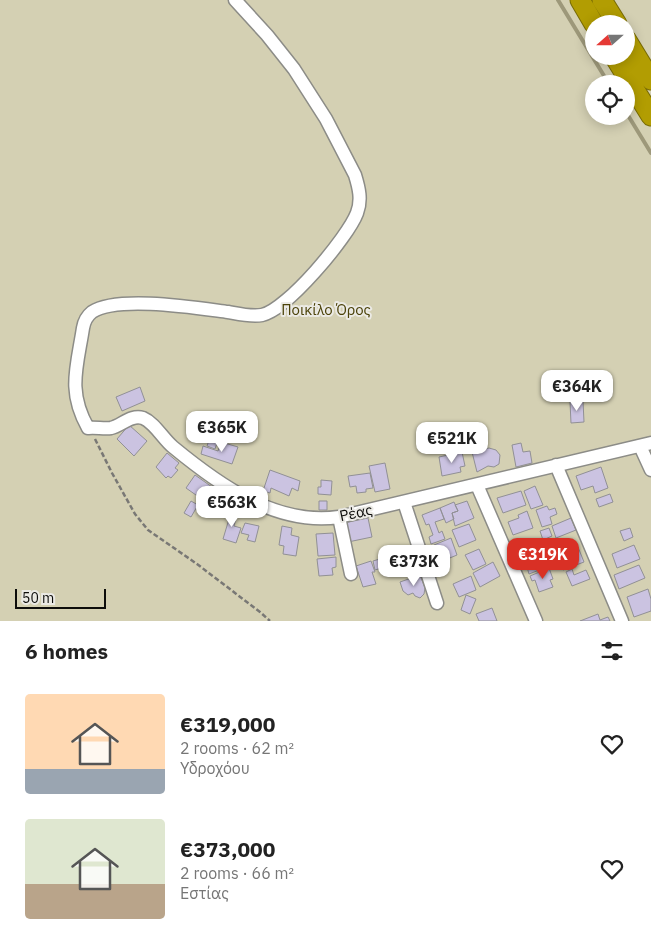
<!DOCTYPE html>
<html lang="en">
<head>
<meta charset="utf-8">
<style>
  :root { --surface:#fff; --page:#f6f6f6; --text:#222; --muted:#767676; --accent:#d93025 }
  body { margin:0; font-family:"IBM Plex Sans",sans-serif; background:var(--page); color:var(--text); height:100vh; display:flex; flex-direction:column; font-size:19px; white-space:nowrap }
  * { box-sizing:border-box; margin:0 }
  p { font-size:16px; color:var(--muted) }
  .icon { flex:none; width:28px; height:28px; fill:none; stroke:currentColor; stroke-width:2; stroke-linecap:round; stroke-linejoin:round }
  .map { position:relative; height:621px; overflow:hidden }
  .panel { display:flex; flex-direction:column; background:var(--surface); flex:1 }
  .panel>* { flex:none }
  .needle { width:32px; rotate:249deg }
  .buttons { position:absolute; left:585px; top:15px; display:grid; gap:10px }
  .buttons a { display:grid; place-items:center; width:50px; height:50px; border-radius:50%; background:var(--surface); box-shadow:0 2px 12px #0003; font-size:25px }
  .scale { position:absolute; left:15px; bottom:12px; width:91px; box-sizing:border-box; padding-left:5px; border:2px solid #0d0d0b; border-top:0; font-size:14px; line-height:18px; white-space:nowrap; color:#0d0d0b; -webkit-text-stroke:4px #ebeae5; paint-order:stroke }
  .price { position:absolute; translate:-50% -42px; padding:0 11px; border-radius:10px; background:#fff; color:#222; font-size:16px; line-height:32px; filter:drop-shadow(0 1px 2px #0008) }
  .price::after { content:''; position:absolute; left:50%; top:30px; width:15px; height:11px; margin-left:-8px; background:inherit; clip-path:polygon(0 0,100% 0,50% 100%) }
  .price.active { background:var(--accent); color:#fff }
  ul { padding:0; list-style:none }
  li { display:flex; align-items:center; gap:15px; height:125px; padding:0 25px }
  li span { display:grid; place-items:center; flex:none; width:140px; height:100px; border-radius:5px; color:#555 }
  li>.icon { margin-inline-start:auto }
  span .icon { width:60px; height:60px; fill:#fffc; stroke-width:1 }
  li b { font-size:21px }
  h2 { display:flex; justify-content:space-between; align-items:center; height:60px; padding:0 25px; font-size:21px }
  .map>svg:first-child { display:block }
  .green { fill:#d4d0b3; fill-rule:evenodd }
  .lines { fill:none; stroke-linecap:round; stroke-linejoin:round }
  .stream { stroke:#9d987a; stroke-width:4 }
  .building { fill:#cbc3e1; stroke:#919095 }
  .minor-casing { stroke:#8c8c87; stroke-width:15 }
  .highway-casing { stroke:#786b05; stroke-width:21 }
  .path { stroke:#797875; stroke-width:2.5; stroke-dasharray:5 2.5; stroke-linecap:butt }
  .minor { stroke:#fff; stroke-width:12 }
  .highway { stroke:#b29d02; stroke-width:19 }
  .labels { text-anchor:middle; stroke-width:4; stroke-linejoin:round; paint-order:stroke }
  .park-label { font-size:15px; fill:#4c430a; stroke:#ebeae5 }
  .street-label { font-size:15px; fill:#0d0d0b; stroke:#ebeae5 }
</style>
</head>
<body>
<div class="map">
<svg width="651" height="621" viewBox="0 0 651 621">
  <rect width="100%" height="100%" fill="#ebeae5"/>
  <path class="green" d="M0,0H651V621H0ZM594,24H626V56H594ZM594,84H626V116H594Z"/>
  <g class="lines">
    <path class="stream" d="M558,0L609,84
      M626,112L651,153"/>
  </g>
  <path class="building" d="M140,387L145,401L122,411L116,397Z
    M583,401L584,422L571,423L570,402Z
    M129,425L147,441L134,456L117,439Z
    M213,429L221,431L215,449L207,446Z
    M221,442L238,447L232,464L201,454L203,446L218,451Z
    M521,443L523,452L530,451L532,463L516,467L512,445Z
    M489,448L496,450L500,455L499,464L494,467L488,466L477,472L472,452Z
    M462,452L465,466L460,467L461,472L442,476L439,457Z
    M167,453L179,463L175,468L178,470L171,478L168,476L166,478L156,467Z
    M385,463L390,489L375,492L369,466Z
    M601,467L608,488L595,493L593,486L581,490L576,476Z
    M270,470L300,481L298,491L292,488L289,496L271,488L270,493L263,491Z
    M370,473L373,488L366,489V492L357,493L356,486L350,487L348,476Z
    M195,475L212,487L203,500L186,488Z
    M321,480L332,481L331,495L318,494V487H321Z
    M535,486L543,505L531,509L524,491Z
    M521,491L526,505L503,513L497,498Z
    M610,494L613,502L599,507L596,499Z
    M191,501L198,505L191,517L184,513Z
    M319,501H327V510H319Z
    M467,501L474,518L455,526L452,513L458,511L455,505Z
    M454,502L458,511L452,513L454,519L446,523L440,508Z
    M547,506L549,510L555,508L557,514L550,517L552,524L542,527L536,510Z
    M440,508L444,519L435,522L439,533L442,531L445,539L431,544L429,537L433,535L429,524L426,525L422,515Z
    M232,509L238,511L234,526L241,528L236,543L223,539Z
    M527,511L533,528L513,535L508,522L519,518L518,515Z
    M368,518L372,537L348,542L344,523Z
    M571,518L576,530L556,538L552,526Z
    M245,523L259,526L255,542L247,540L249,535L241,533Z
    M469,524L476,540L459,547L452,530Z
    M282,526L292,528L291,535L299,537L296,556L283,554L284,546L279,545Z
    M549,528L552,536L543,540L540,531Z
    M630,528L633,537L624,541L620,531Z
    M333,533L335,555L318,556L316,534Z
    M451,538L457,555L440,562L434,545Z
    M634,545L640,559L617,568L612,554Z
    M540,547L547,567L529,574L527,567L531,565L529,560L522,562L519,554Z
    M578,547L584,562L563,570L557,555Z
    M479,549L486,564L473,570L465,555Z
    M336,557V567L332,568L333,575L319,576L317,559Z
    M383,558L385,567L375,570L373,561Z
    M371,561L375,572H372L376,584L363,587L356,566Z
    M493,562L500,576L480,587L473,573Z
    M639,565L645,578L619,589L614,575Z
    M549,568L553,579L550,580L553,587L539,592L535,580L532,581L530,576Z
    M572,569L574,575L586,570L590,579L572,586L566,572Z
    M420,575L425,588L424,594L420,598L415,596L413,593L408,595L403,591L400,582Z
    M471,576L476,590L459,597L453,584Z
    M648,589L651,599V611L634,617L627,597Z
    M466,595L476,599L470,614L461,610Z
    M492,608L497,621H479L476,614Z
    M598,614L600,620L608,617L610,621H580Z"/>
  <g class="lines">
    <g class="minor-casing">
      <path id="minor" d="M235,0L267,35L294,69L326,119L355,175C359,188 362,200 357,213C348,237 287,310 262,315C251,317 239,314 228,312C197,308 118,295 92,312C87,316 84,322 83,328C77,367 67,391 88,428C95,427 104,429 111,428C121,426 131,414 143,418C155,423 163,439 173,447C219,485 276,526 339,517L651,443
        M640,446L651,470
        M556,465L622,621
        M477,485L536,621
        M404,502L437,603
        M339,517L351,574"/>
    </g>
    <g class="highway-casing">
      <path id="highway" d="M580,0L594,24
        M602,0L617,24
        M626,39L651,80
        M614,56L651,116"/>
    </g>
    <path class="path" d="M95,439L112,473L135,514L148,530L197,564L260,612L270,621"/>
    <use href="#minor" class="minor"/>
    <use href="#highway" class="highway"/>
  </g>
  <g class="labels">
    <g class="park-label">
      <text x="326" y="315">Ποικίλο Όρος</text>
    </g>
    <g class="street-label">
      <text transform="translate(356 513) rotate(-12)" y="5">Ρέας</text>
    </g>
  </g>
</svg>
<div class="buttons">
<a><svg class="needle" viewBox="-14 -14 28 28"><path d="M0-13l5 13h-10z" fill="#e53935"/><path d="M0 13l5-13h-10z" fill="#767676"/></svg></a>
<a><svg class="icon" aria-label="locate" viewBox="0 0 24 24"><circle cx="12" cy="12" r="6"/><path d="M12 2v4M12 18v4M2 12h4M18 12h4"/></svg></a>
</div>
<div class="scale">50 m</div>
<b class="price" style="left:577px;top:412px">€364K</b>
<b class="price" style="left:222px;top:453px">€365K</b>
<b class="price" style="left:452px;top:464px">€521K</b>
<b class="price" style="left:232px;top:528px">€563K</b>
<b class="price active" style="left:543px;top:580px">€319K</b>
<b class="price" style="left:414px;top:587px">€373K</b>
</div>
<section class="panel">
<h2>6 homes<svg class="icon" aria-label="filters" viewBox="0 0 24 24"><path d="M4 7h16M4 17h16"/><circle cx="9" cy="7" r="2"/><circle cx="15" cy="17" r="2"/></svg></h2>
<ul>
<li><span style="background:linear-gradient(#ffd9b3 75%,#9aa5b1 0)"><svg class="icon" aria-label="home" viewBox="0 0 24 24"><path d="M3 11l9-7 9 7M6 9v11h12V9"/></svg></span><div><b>€319,000</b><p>2 rooms · 62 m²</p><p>Υδροχόου</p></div><svg class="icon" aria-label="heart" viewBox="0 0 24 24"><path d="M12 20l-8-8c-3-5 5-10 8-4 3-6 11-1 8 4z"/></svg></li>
<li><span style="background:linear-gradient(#dfe7d0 65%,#b9a48a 0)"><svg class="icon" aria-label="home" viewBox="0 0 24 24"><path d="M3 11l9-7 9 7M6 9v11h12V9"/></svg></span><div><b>€373,000</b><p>2 rooms · 66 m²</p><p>Εστίας</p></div><svg class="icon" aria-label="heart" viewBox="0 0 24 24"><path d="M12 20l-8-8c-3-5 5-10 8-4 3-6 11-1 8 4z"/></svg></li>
</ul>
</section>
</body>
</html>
